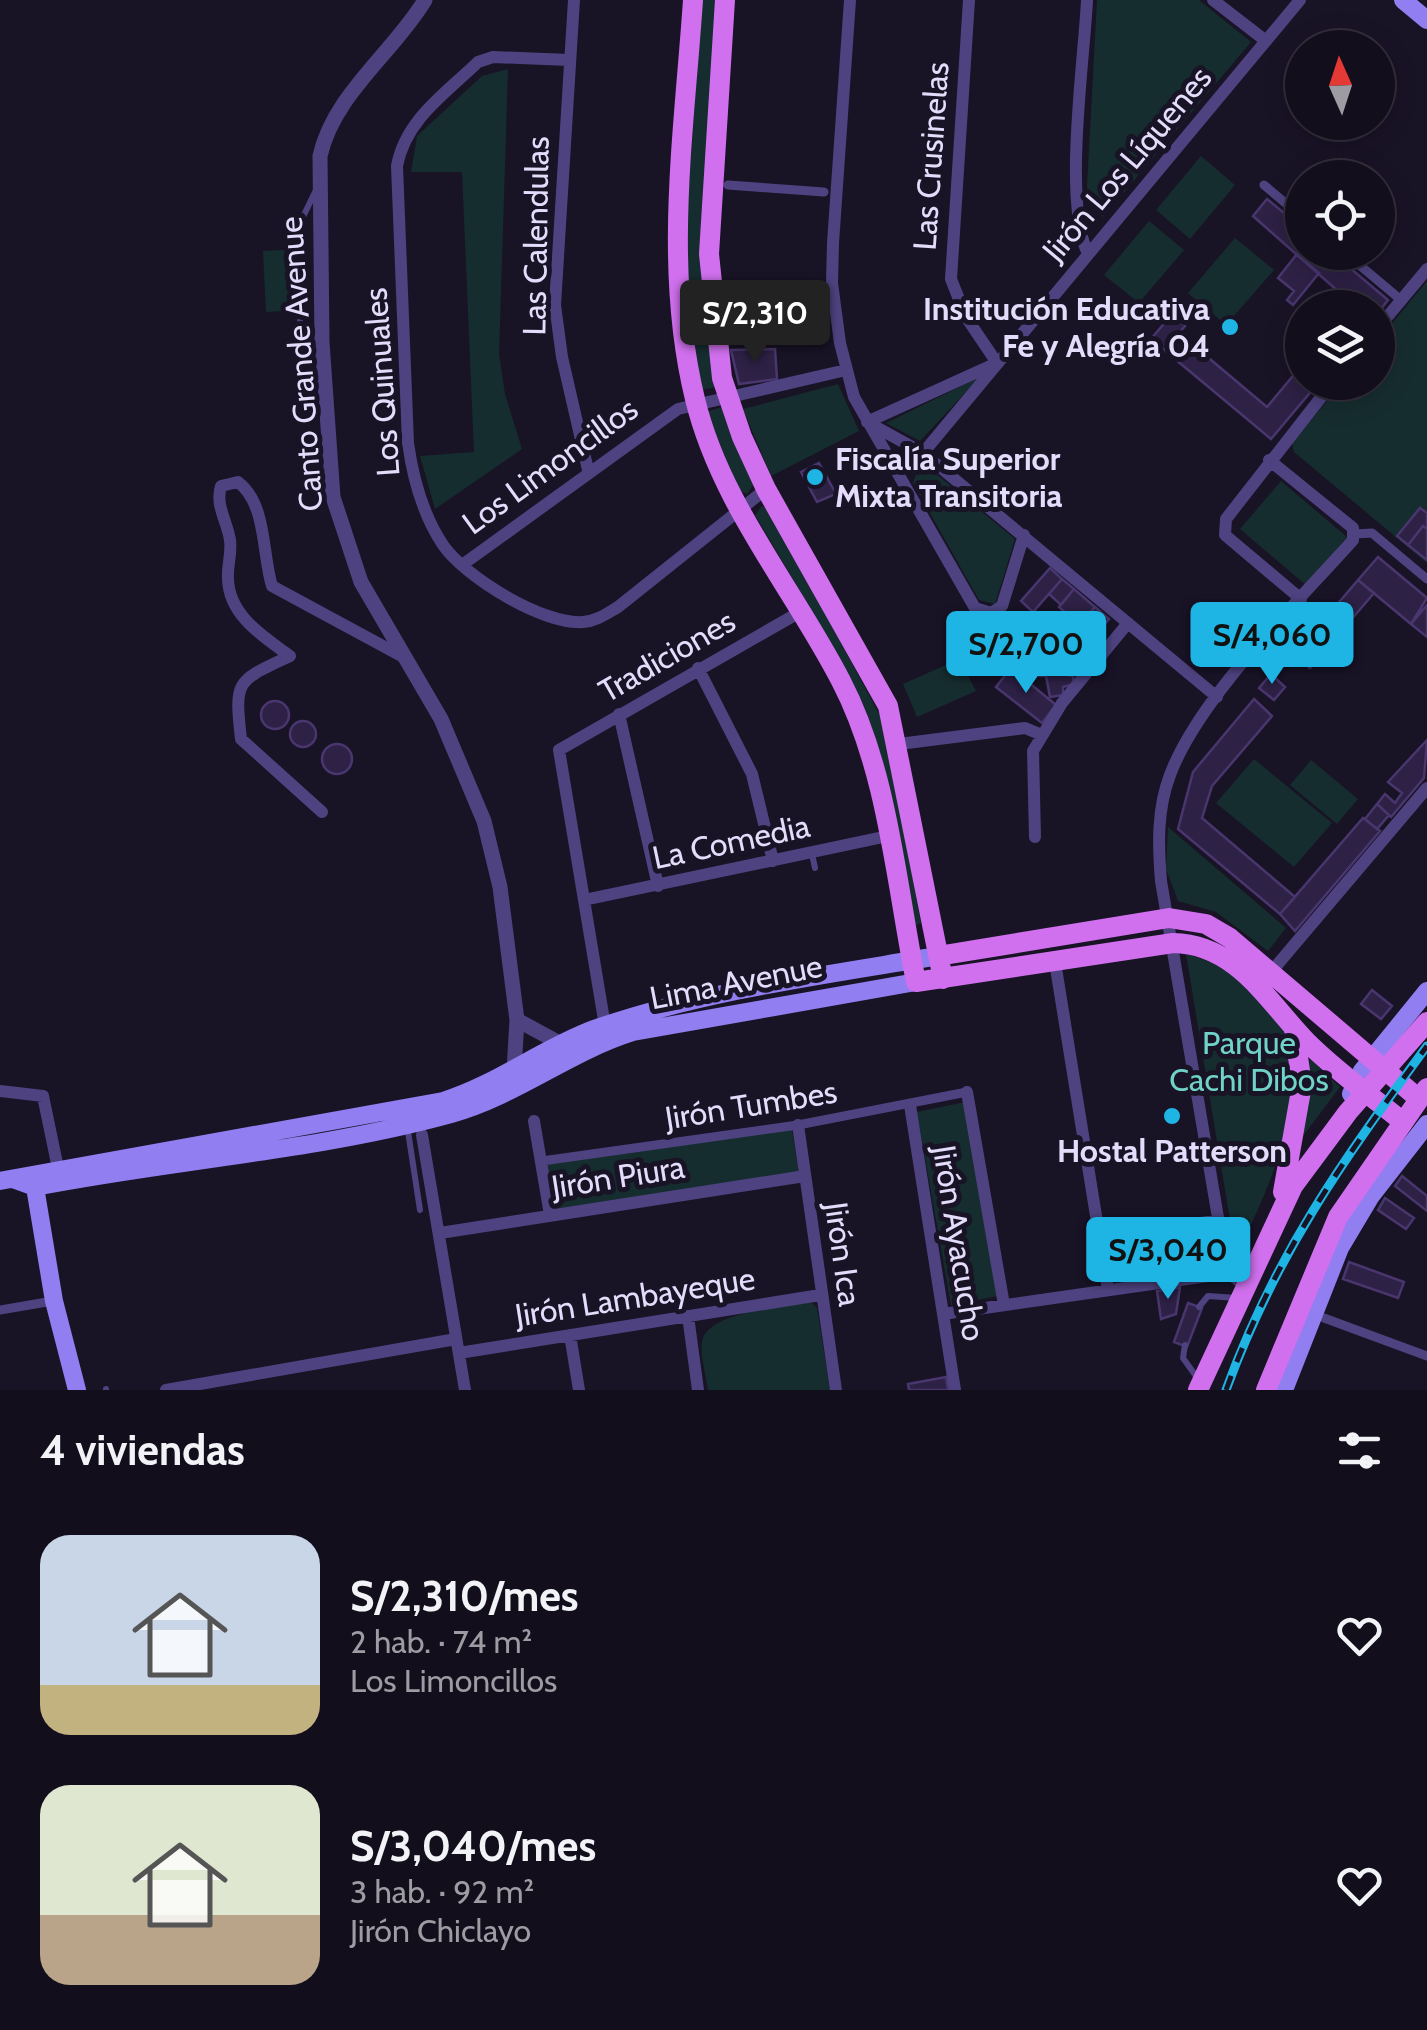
<!DOCTYPE html>
<html lang="es">
<head>
<meta charset="utf-8">
<style>
  :root { --surface:#130e1c; --page:#1c1725; --text:#f1f3f6; --muted:#9d9ca3; --line:#322e3b; --accent:#1eb5e5 }
  body { margin:0; font-family:Cabin,sans-serif; background:var(--page); color:var(--text); height:100vh; display:flex; flex-direction:column; font-size:38px; white-space:nowrap }
  * { box-sizing:border-box; margin:0 }
  p { font-size:32px; color:var(--muted) }
  .icon { flex:none; width:55px; height:55px; fill:none; stroke:currentColor; stroke-width:2; stroke-linecap:round; stroke-linejoin:round }
  .map { position:relative; height:1390px; overflow:hidden }
  .sheet { display:flex; flex-direction:column; background:var(--surface); flex:1 }
  .sheet>* { flex:none }
  .needle { width:65px; rotate:357deg }
  .buttons { position:absolute; left:1285px; top:30px; display:grid; gap:20px }
  .buttons a { display:grid; place-items:center; width:110px; height:110px; border-radius:50%; background:var(--surface); box-shadow:0 5px 25px #0003,0 0 0 2px var(--line); font-size:50px }
  .price { position:absolute; translate:-50% -85px; padding:0 22px; border-radius:10px; background:var(--accent); color:#111; font-size:32px; line-height:65px; filter:drop-shadow(0 2px 5px #0008) }
  .price::after { content:''; position:absolute; left:50%; top:60px; width:30px; height:22px; margin-left:-15px; background:inherit; clip-path:polygon(0 0,100% 0,50% 100%) }
  .price.selected { background:#222; color:#fff }
  ul { padding:0; list-style:none }
  li { display:flex; align-items:center; gap:30px; height:250px; padding:0 40px }
  li span { display:grid; place-items:center; flex:none; width:280px; height:200px; border-radius:30px; color:#555 }
  li>.icon { margin-inline-start:auto }
  span .icon { width:120px; height:120px; fill:#fffc; stroke-width:1 }
  li b { font-size:42px }
  h2 { display:flex; justify-content:space-between; align-items:center; height:120px; padding:0 40px; font-size:42px }
  .map>svg:first-child { display:block }
  .green { fill:#162d2f }
  .building { fill:#2d2145; stroke:#49366e; stroke-width:2.5 }
  .lines { fill:none; stroke-linecap:round; stroke-linejoin:round }
  .service { stroke:#4e4380; stroke-width:6 }
  .pedestrian { stroke:#4e4380; stroke-width:9 }
  .minor { stroke:#4e4380; stroke-width:12 }
  .tertiary { stroke:#4e4380; stroke-width:15 }
  .secondary { stroke:#917ef0; stroke-width:18 }
  .primary { stroke:#d070ee; stroke-width:20 }
  .rail-casing { stroke:#1eb5e5; stroke-width:9 }
  .rail { stroke:#191326; stroke-width:5; stroke-dasharray:15; stroke-linecap:butt }
  .poi-dot { fill:#1eb5e5; stroke:#191326; stroke-width:4 }
  .labels { text-anchor:middle; stroke-width:10; stroke-linejoin:round; paint-order:stroke }
  .street-label { font-size:32px; fill:#e4dcfb; stroke:#191326 }
  .poi-label { font-size:32px; font-weight:bold; fill:#e4dcfb; stroke:#191326; text-anchor:end }
  .park-label { font-size:32px; fill:#70d3c8; stroke:#191326 }
</style>
</head>
<body>
<div class="map">
<svg width="1427" height="1390" viewBox="0 0 1427 1390">
  <rect width="100%" height="100%" fill="#191326"/>
  <path class="green" d="M702,0H719L717,387L701,390L684,257Z
    M1097,0H1199L1251,42L1103,217L1091,207L1087,187Z
    M508,69L499,354L505,394L522,449L435,509L420,456L474,452L462,172H411L417,136L482,76Z
    M1201,156L1235,185L1190,239L1156,210Z
    M1149,221L1184,250L1139,303L1104,275Z
    M1235,238L1274,270L1226,325L1188,293Z
    M300,249L303,310L266,312L263,251Z
    M1427,281V563L1294,452L1292,443L1342,383L1378,382V340Z
    M980,377L920,441L886,423Z
    M838,384L859,431L771,476L743,409Z
    M722,407L754,484L747,494L739,491L707,412Z
    M929,468L1015,539L995,604L979,600L913,483L917,472Z
    M1281,481L1347,537L1306,585L1240,529Z
    M762,506L769,510L883,721L921,923L914,926L870,723L835,650L755,515Z
    M959,659L976,691L917,717L903,684Z
    M1254,759L1332,823L1294,867L1216,803Z
    M1311,760L1358,799L1337,824L1290,785Z
    M1168,827L1286,928L1268,951L1216,912L1178,901L1166,869Z
    M1186,954C1216,962 1244,978 1263,1003C1271,1014 1287,1028 1290,1041C1307,1109 1265,1196 1236,1256Z
    M1310,1059L1340,1087L1300,1140Z
    M965,1102L998,1296L951,1305L917,1112Z
    M791,1125L799,1174L553,1211L545,1163Z
    M811,1302L817,1308L830,1390H708C706,1375 700,1356 702,1342C706,1311 786,1307 811,1302Z"/>
  <path class="building" d="M1267,199L1302,228V252H1331L1388,300L1378,313V308H1357L1253,216Z
    M1297,254L1319,273L1293,305L1287,300L1294,291L1278,278Z
    M1172,314L1185,326L1179,333L1267,407L1302,365V382H1319L1271,439L1151,339Z
    M775,349L777,379L739,384L731,350Z
    M819,463L836,494L817,502L801,472Z
    M1420,508L1427,513V529L1423,526L1408,545L1397,536Z
    M1423,526L1427,529V560L1408,545Z
    M1378,557L1427,598L1411,624L1358,580Z
    M1050,568L1062,579L1033,612L1021,601Z
    M1062,579L1074,589L1061,605L1049,594Z
    M1358,580L1374,593L1310,668L1294,655Z
    M1074,589L1095,607L1079,625L1059,607Z
    M1427,605V637L1411,624Z
    M1095,607L1109,619L1093,637L1079,625Z
    M1019,613L1034,618L1018,665L1002,660Z
    M1108,644L1081,675L1079,645Z
    M1080,657L1081,672L1061,674L1073,676L1074,684L1063,687V695L1050,697L1046,676H1037L1036,660Z
    M1011,668L1056,705L1042,723L996,687Z
    M1271,674L1285,687L1274,700L1259,688Z
    M1254,699L1272,716L1212,786L1202,818L1295,897L1280,914L1178,829L1193,772Z
    M261 715a14 14 0 1 1 28 0a14 14 0 1 1-28 0Z
    M290 734a13 13 0 1 1 26 0a13 13 0 1 1-26 0Z
    M1427,740L1424,778L1391,817L1377,804L1385,794L1395,803L1402,793L1388,782Z
    M322 759a15 15 0 1 1 30 0a15 15 0 1 1-30 0Z
    M1377,804L1389,815L1377,829L1365,819Z
    M1363,818L1380,831L1295,931L1280,914Z
    M1372,990L1392,1006L1381,1019L1361,1004Z
    M1402,1176L1427,1196V1211L1395,1186Z
    M1385,1198L1414,1218L1406,1229L1378,1210Z
    M1349,1262L1404,1282L1398,1298L1343,1279Z
    M1180,1287L1176,1314L1161,1319L1157,1291Z
    M1188,1303L1202,1308L1187,1347L1174,1342Z
    M946,1377L948,1390H909L908,1384Z"/>
  <g class="lines">
    <path class="service" d="M302,243L301,221L316,190
      M300,321L299,357L320,363
      M812,854L815,868
      M407,1125L420,1210
      M1199,1307L1208,1296L1237,1298
      M1185,1345L1183,1358L1198,1379
      M106,1389V1390"/>
    <path class="pedestrian" d="M728,185L824,192
      M1264,185L1302,217
      M1344,252L1401,300
      M1355,534L1372,533L1427,579
      M542,1161L798,1125L967,1092
      M0,1310L47,1302
      M1324,1318L1427,1356"/>
    <path class="minor" d="M574,0L555,305L562,357L588,470
      M850,0L833,243L832,283L840,343L854,397L975,608L991,613L1002,606L1024,535
      M1087,0C1084,63 1063,201 1088,254
      M1213,0L1266,41
      M569,60L493,57L478,62C446,93 405,120 397,166L408,443C413,479 423,515 443,545C465,577 543,625 583,622C597,621 606,614 618,607L766,489
      M1378,328L1427,269
      M867,422L997,363L966,317L951,279L969,0
      M867,422L923,453L1217,697
      M923,453L1300,0
      M462,565L678,409L846,370
      M1301,599L1225,535L1226,519L1333,382
      M698,668L752,774L773,861
      M619,714L658,886
      M899,744L1025,728L1042,735
      M322,812L241,739C234,679 237,681 290,656C264,637 229,616 228,579C227,566 232,553 230,540C227,521 215,505 221,486L238,482C267,504 262,554 272,586L407,659
      M1035,837L1033,751L1062,703L1128,623
      M584,900L888,836
      M1055,962L1108,1290
      M1271,972L1427,788
      M605,1026L559,750L800,612
      M0,1091L43,1096L60,1178
      M967,1092L1004,1305
      M910,1105L955,1390
      M534,1121L550,1215
      M798,1125L836,1390
      M422,1135L465,1390
      M440,1233L805,1176
      M1100,1240L1219,1220
      M1244,1285L1229,1273L1225,1259L1161,881C1158,845 1157,809 1170,775C1199,697 1297,603 1353,540V528L1269,460
      M943,1314L1229,1273
      M688,1316L698,1390
      M570,1335L579,1390
      M459,1353L820,1295
      M166,1390L456,1339"/>
    <path class="tertiary" d="M425,0C393,53 334,94 320,156L322,342L333,497L361,582L441,719L484,821L500,887L517,1020L514,1070
      M517,1020L565,1046"/>
    <path class="secondary" d="M1403,0L1427,20
      M1351,1094L1362,1071L1427,991
      M33,1175L54,1301L77,1390
      M13,1179L35,1187C173,1160 316,1151 451,1114C516,1096 569,1052 633,1032L916,982
      M0,1181L443,1101C497,1084 541,1049 594,1029C703,991 825,975 938,956
      M1284,1390L1340,1248L1371,1196L1427,1124"/>
    <path class="primary" d="M693,0C684,133 663,268 695,399C720,503 793,588 841,681C888,771 896,883 916,982L1173,943C1237,944 1268,1002 1307,1042C1336,1071 1371,1096 1403,1122
      M725,0L709,254L722,378L742,437L766,489L888,706L943,979
      M938,956L1169,918L1206,924L1230,938L1419,1099
      M1283,1192L1302,1085L1294,1029
      M1198,1390L1293,1186L1348,1112L1427,1022
      M1266,1390L1338,1217L1427,1088"/>
    <g class="rail-casing">
      <path id="rail" d="M1226,1390C1276,1253 1342,1162 1427,1046"/>
    </g>
    <use href="#rail" class="rail"/>
  </g>
  <g class="poi-dot">
    <circle cx="1230" cy="327" r="10"/>
    <circle cx="815" cy="477" r="10"/>
    <circle cx="1172" cy="1116" r="10"/>
  </g>
  <g class="labels">
    <g class="street-label">
      <text transform="translate(931 156) rotate(-86)" y="11">Las Crusinelas</text>
      <text transform="translate(1127 164) rotate(-50)" y="11">Jirón Los Líquenes</text>
      <text transform="translate(536 236) rotate(-89)" y="11">Las Calendulas</text>
      <text transform="translate(301 364) rotate(-94)" y="11">Canto Grande Avenue</text>
      <text transform="translate(382 382) rotate(-94)" y="11">Los Quinuales</text>
      <text transform="translate(550 466) rotate(-36)" y="11">Los Limoncillos</text>
      <text transform="translate(667 656) rotate(-30)" y="11">Tradiciones</text>
      <text transform="translate(731 842) rotate(-12)" y="11">La Comedia</text>
      <text transform="translate(736 982) rotate(-11)" y="11">Lima Avenue</text>
      <text transform="translate(751 1105) rotate(-9)" y="11">Jirón Tumbes</text>
      <text transform="translate(618 1177) rotate(-9)" y="11">Jirón Piura</text>
      <text transform="translate(959 1243) rotate(81)" y="11">Jirón Ayacucho</text>
      <text transform="translate(843 1254) rotate(82)" y="11">Jirón Ica</text>
      <text transform="translate(635 1297) rotate(-9)" y="11">Jirón Lambayeque</text>
    </g>
    <g class="poi-label">
      <text x="1210" y="320">Institución Educativa<tspan x="1210" dy="37">Fe y Alegría 04</tspan></text>
      <text x="835" y="470" text-anchor="start">Fiscalía Superior<tspan x="835" dy="37">Mixta Transitoria</tspan></text>
      <text x="1172" y="1162" text-anchor="middle">Hostal Patterson</text>
    </g>
    <g class="park-label">
      <text x="1249" y="1054">Parque<tspan x="1249" dy="37">Cachi Dibos</tspan></text>
    </g>
  </g>
</svg>
<div class="buttons">
<a><svg class="needle" viewBox="-14 -14 28 28"><path d="M0-13l5 13h-10z" fill="#e53935"/><path d="M0 13l5-13h-10z" fill="#9d9ca3"/></svg></a>
<a><svg class="icon" aria-label="locate" viewBox="0 0 24 24"><circle cx="12" cy="12" r="6"/><path d="M12 2v4M12 18v4M2 12h4M18 12h4"/></svg></a>
<a><svg class="icon" aria-label="layers" viewBox="0 0 24 24"><path d="M12 4l9 5-9 5-9-5zM3 14l9 5 9-5"/></svg></a>
</div>
<b class="price selected" style="left:755px;top:365px">S/2,310</b>
<b class="price" style="left:1272px;top:687px">S/4,060</b>
<b class="price" style="left:1026px;top:696px">S/2,700</b>
<b class="price" style="left:1168px;top:1302px">S/3,040</b>
</div>
<section class="sheet">
<h2>4 viviendas<svg class="icon" aria-label="filters" viewBox="0 0 24 24"><path d="M4 7h16M4 17h16"/><circle cx="9" cy="7" r="2"/><circle cx="15" cy="17" r="2"/></svg></h2>
<ul>
<li><span style="background:linear-gradient(#c9d6e8 75%,#c2b280 0)"><svg class="icon" aria-label="home" viewBox="0 0 24 24"><path d="M3 11l9-7 9 7M6 9v11h12V9"/></svg></span><div><b>S/2,310/mes</b><p>2 hab. · 74 m²</p><p>Los Limoncillos</p></div><svg class="icon" aria-label="heart" viewBox="0 0 24 24"><path d="M12 20l-8-8c-3-5 5-10 8-4 3-6 11-1 8 4z"/></svg></li>
<li><span style="background:linear-gradient(#dfe7d0 65%,#b9a48a 0)"><svg class="icon" aria-label="home" viewBox="0 0 24 24"><path d="M3 11l9-7 9 7M6 9v11h12V9"/></svg></span><div><b>S/3,040/mes</b><p>3 hab. · 92 m²</p><p>Jirón Chiclayo</p></div><svg class="icon" aria-label="heart" viewBox="0 0 24 24"><path d="M12 20l-8-8c-3-5 5-10 8-4 3-6 11-1 8 4z"/></svg></li>
</ul>
</section>
</body>
</html>
